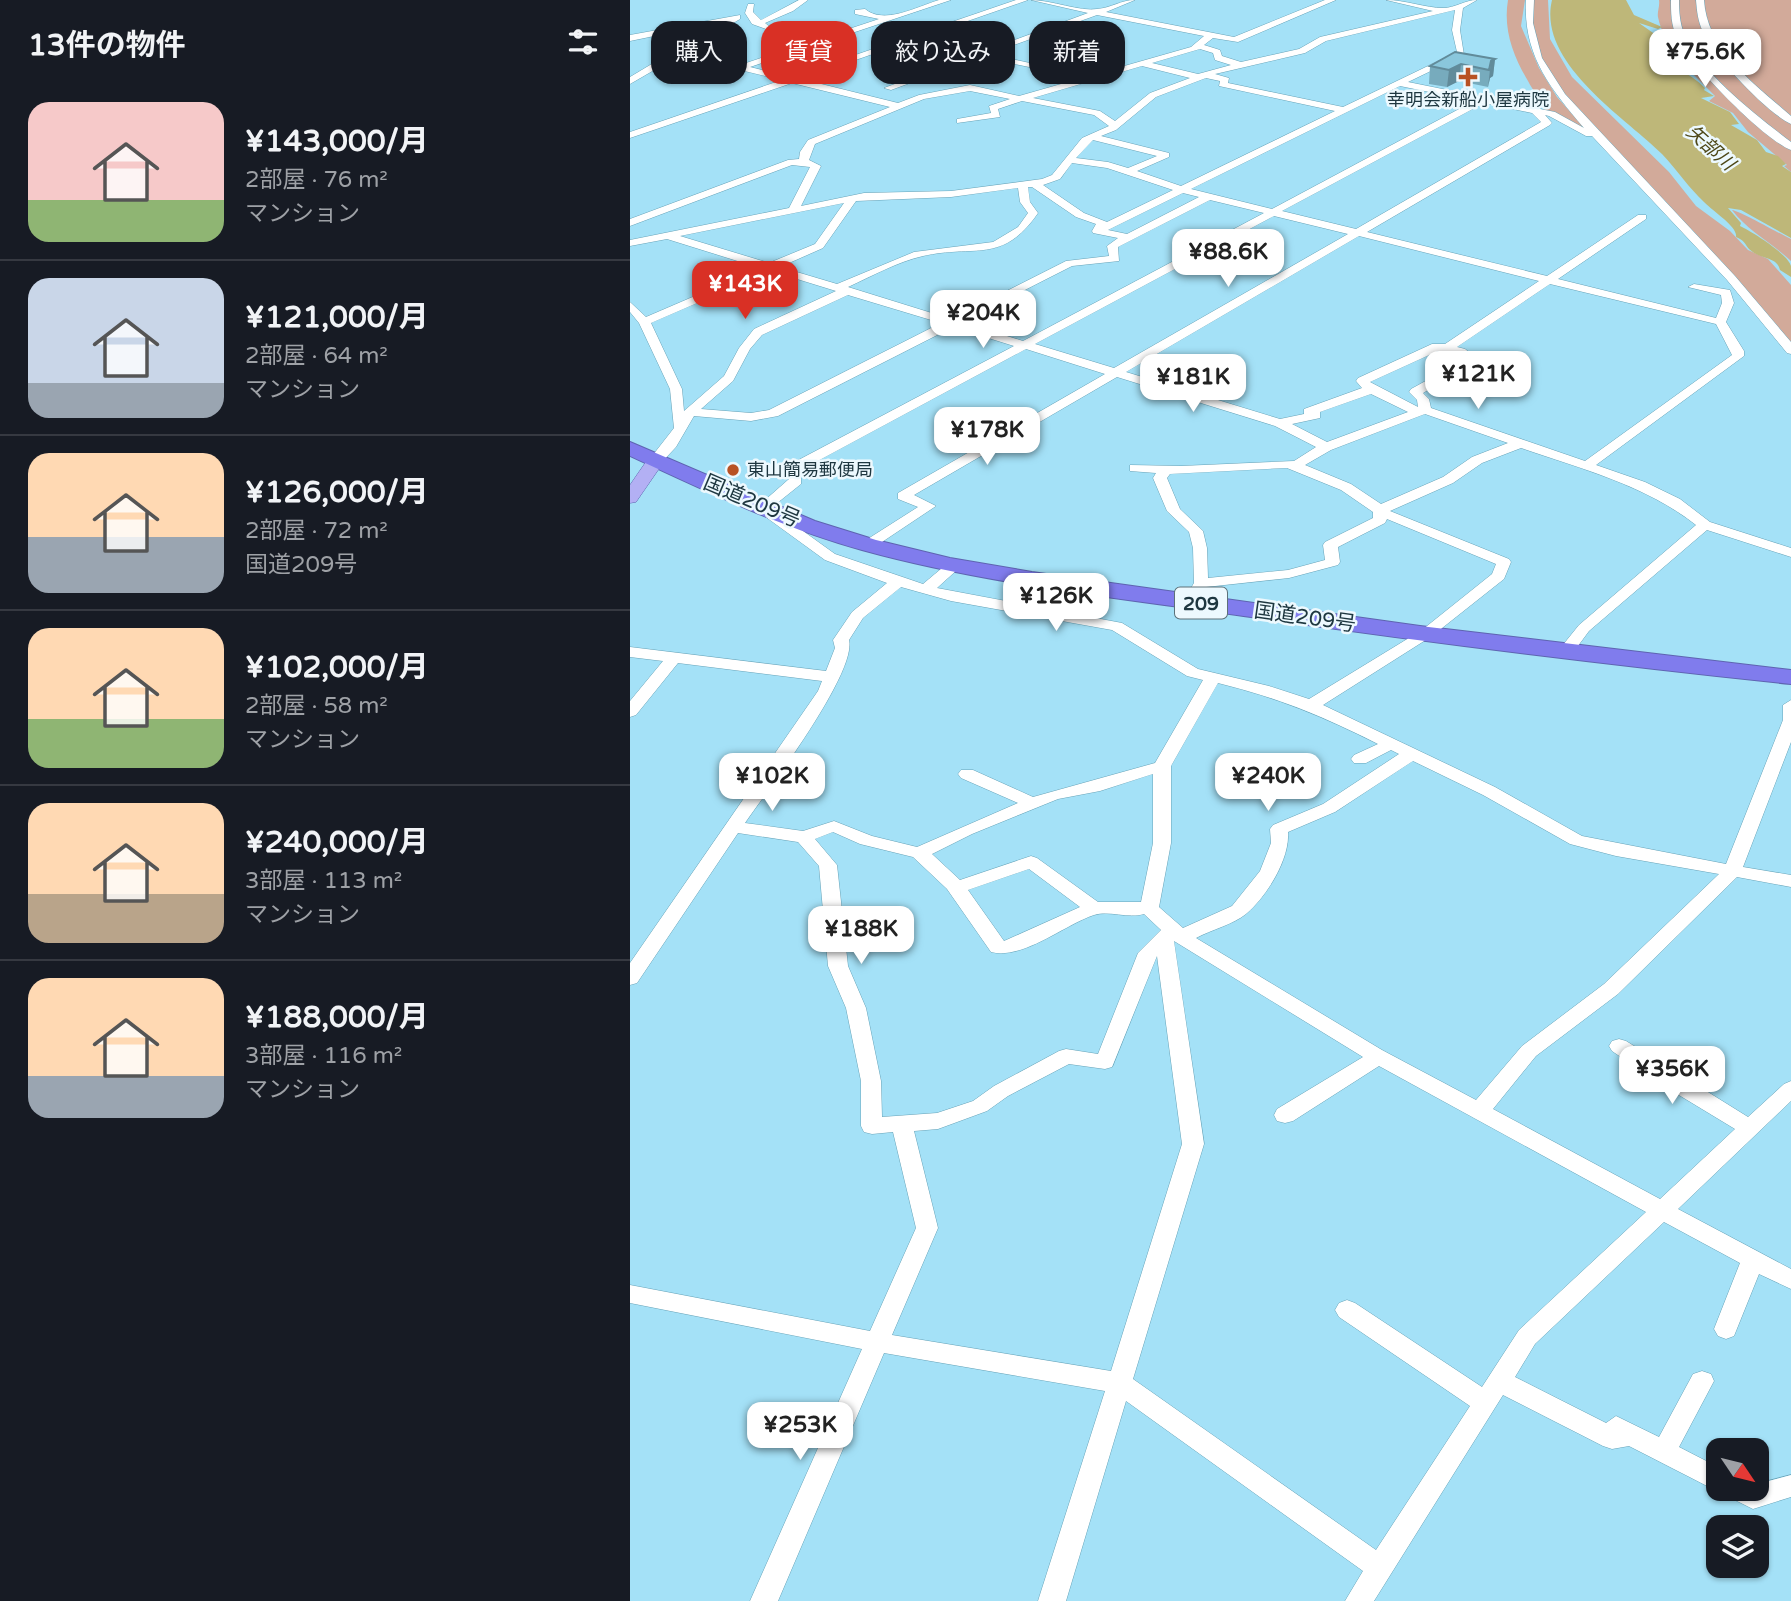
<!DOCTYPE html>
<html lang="ja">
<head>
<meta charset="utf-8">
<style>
  :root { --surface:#171b24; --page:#20242c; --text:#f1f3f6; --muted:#9ea1a6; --line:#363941; --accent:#d93025 }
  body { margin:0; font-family:"Varela Round","Noto Sans JP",sans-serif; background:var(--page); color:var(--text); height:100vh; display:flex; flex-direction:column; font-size:26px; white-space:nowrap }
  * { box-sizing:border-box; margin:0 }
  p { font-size:23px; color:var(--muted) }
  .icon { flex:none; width:38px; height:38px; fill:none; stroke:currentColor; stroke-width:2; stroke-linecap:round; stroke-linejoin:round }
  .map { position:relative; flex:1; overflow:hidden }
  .panel { display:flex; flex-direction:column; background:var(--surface); width:630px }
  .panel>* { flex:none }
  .top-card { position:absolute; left:21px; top:21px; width:665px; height:63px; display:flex; gap:14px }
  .needle { width:46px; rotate:125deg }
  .buttons { position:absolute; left:1076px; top:1438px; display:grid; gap:14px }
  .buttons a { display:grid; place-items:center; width:63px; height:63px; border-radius:14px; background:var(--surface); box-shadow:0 2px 5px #0004; font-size:35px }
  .price { position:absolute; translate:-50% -60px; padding:0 16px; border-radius:14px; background:#fff; color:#222; font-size:23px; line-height:46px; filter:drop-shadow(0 2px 4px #0008) }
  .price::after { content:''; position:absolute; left:50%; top:42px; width:21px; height:16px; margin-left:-10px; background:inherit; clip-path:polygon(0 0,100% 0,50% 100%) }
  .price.on { background:var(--accent); color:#fff }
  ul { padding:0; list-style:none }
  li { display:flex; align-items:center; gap:21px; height:175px; padding:0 28px }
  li+li { border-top:2px solid var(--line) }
  li span { display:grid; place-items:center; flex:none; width:196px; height:140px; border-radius:21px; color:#555 }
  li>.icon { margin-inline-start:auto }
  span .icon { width:84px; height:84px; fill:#fffc; stroke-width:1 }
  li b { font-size:30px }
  h2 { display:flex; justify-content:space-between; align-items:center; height:84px; padding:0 28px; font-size:30px }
  .tag { padding:0 24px; border-radius:21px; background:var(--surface); box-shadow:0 2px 5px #0004; font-size:24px; line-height:63px }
  .tag.on { background:var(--accent); color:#fff }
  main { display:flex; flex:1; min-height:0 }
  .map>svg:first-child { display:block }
  .green { fill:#d2aa9a }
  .water { fill:#beb779 }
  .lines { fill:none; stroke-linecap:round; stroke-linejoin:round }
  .minor-casing { stroke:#67a3b8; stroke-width:1 }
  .major-casing { stroke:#5e64b0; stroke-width:1 }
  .highway-casing { stroke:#5e64b0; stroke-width:2 }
  .minor { fill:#fff; fill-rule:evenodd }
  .major { fill:#b3b0f4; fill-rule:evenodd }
  .highway { fill:#807ced; fill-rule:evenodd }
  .wall { fill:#77abbd }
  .shaded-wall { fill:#618b9a }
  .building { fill:#8ac7dc; stroke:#618b9a; stroke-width:2 }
  .poi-dot { fill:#b85224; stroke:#edf9fe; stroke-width:2.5 }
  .labels { text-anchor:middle; stroke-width:5; stroke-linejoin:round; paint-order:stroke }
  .far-poi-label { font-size:18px; fill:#1e3740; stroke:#edf9fe }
  .far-water-label { font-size:19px; font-style:italic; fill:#4e4818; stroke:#edf9fe }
  .shield { fill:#edf9fe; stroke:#5c7179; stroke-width:2 }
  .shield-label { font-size:19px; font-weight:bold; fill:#1e3740 }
  .street-label { font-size:21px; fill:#1e3740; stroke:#edf9fe }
</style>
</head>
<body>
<main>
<section class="panel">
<h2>13件の物件<svg class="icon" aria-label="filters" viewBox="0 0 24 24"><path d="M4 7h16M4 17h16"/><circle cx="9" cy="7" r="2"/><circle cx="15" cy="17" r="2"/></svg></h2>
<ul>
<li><span style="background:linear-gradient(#f6c9c9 70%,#8fb573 0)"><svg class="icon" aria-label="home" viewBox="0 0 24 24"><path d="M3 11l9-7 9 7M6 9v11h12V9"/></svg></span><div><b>¥143,000/月</b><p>2部屋 · 76 m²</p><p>マンション</p></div></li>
<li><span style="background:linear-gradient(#c9d6e8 75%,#9aa5b1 0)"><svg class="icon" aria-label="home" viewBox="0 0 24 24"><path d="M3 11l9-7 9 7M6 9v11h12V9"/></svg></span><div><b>¥121,000/月</b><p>2部屋 · 64 m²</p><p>マンション</p></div></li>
<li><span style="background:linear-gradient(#ffd9b3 60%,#9aa5b1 0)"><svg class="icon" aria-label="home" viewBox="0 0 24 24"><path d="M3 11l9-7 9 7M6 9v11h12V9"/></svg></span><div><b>¥126,000/月</b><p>2部屋 · 72 m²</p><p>国道209号</p></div></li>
<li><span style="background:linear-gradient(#ffd9b3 65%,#8fb573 0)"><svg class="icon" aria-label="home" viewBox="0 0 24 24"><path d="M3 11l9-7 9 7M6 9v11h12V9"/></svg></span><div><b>¥102,000/月</b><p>2部屋 · 58 m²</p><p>マンション</p></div></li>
<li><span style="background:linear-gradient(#ffd9b3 65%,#b9a48a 0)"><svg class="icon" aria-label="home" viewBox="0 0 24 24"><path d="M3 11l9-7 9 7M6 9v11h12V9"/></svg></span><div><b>¥240,000/月</b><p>3部屋 · 113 m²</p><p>マンション</p></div></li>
<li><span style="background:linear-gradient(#ffd9b3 70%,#9aa5b1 0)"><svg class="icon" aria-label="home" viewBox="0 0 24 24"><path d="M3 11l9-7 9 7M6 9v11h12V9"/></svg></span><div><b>¥188,000/月</b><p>3部屋 · 116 m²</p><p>マンション</p></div></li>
</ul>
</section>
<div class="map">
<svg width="1161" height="1601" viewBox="0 0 1161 1601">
  <rect width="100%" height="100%" fill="#a4e1f7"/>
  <path class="green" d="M878,0H895L891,26L909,68L927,97L959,133L914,111C911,100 903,91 898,81C883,56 873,29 878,0Z
    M901,0H918L920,39L942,77L1039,172L1066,206L1100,231L1118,250L1138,259L1161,285V344L957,125L912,62L904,43Z
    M1029,0H1161V172L1154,166L1157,165L1118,132L1103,113L1079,101L1085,96L1063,74L1039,63L1046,62L1047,58C1040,44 1031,33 1028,17C1027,12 1030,6 1029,0Z
    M1102,210C1110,211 1150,234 1161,239V261C1142,243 1118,231 1102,210Z"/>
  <path class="water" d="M922,0H996L1004,15L1032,27L1028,29L1009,23L1036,42L1046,59H1034L1030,52L1019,50C1038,64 1059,72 1075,88L1074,90L1084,96L1071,98L1100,112L1109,124L1101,125L1127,140L1136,152L1148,156L1156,164L1152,166L1161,172V238L1111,210L1098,208L1111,223L1110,226C1121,231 1158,254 1161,266C1161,270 1161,273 1161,277L1150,270C1147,256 1130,260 1119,249C1115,244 1114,240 1106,237C1108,227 1085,213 1074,202C1059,188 1047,170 1032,154C995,117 907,63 922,0Z"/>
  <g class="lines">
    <g class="minor-casing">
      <path id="minor" d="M169,0H178L163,11L135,23L140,27L136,29L122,24L115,13L118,4H124L123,12L131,20Z
        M309,0H321L120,67L161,77L386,0H398L171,79L268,103L289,95L340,85L389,96L561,47L574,36L467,15L359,54L409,65V69L350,57L261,90L254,88L458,13L401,0C421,0 451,12 467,9C481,8 491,0 505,0L476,12L604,37L695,0H706L608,42L583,38L574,45L590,50L592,56L611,62L669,49L690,37L803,11L756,0C775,0 796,8 813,8C825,8 835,0 847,0L833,8L830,30L834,55L778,82L925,112L954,128C920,88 893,55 896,0H904L903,23L912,58L935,94L1105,276L1161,342V354L1157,353L1097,280L962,136H956L919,116L915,115L922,123L920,125L737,232L917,276L1008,215H1016V219L928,279L1086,318L1092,303L1091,295L1058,287L1064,284L1100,290L1104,303L1096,322L1114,351V356L966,465L1015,482L1050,499L1080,522L1161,548V557L1077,530L959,631L942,654H930L928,651L949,625L1066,525C1015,485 952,469 891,448L852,463L823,483L760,511L879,559L881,562L874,579L802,636L693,705L865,787L952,836L1096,864L1153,720V705L1161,700V742L1113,867L1161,875V887L1107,877L988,994L906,1056L863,1109L1030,1199L1105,1129L1029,1083L982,1051L979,1046L982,1041L989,1039L996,1041L1118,1117L1154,1084L1161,1081V1101L1048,1209L1161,1269V1289L1129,1274L1104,1336L1096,1339L1088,1336L1084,1329L1110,1263L1034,1222L905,1344L885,1377L976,1423L986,1416L1029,1437L1063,1374L1072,1371L1081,1374L1084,1381L1049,1447L1088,1467V1489H1091L1088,1490L1079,1487L999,1446L982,1449L973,1446L873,1395L744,1601H715L733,1571L496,1401L436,1601H408L475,1391L254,1353L148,1601H120L232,1349L0,1303V1285L240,1331L286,1228L263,1132L242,1134L234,1132L231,1126V1081L216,1008L198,966L189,866L168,842L108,833L7,983L0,985V963L188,691L192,681L48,663L6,715L0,717V701L33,661L0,657V647L196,671L205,648L203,640L222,612L257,583L195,560L129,512L127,507L159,479V465L384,346L323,327L148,416L121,421L64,416L46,447L31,463H21L19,460L44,428L40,389L9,323L0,312V302L16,317L130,268L37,239L0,246V240L159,208L180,167L162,165L0,226V219L158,160L169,159L170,152L178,140L260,107L162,83L0,138V132L152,80L65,59L57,51L0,84V77L92,22L0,41V35L110,15V19L63,47L71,55L110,65L249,19L225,14V10L235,9C254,25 286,7 309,0ZM825,10L822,30L827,52L713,107L598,83L599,78L585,74L675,53L696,41ZM570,49L583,53L585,60L601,65L568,74L522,63ZM512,66L560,78L520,93L485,121L470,111L403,98ZM576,78L590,81L589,86L705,111L551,186L507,171L539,157V153L471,136L486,130L526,97ZM770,86L844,101L642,209L561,189ZM340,91L380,99L359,106L361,113L327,119V123L370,117L368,109L392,101L464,115L479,126L452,138L422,175L412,179L321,191L234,193L171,206L191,166L179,160L185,144L294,99ZM854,103L902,113L911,122L726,229L652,211ZM463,140L527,156L498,168L478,162L446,158ZM442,163L477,168L543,190L477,222L454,213L413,185L430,179ZM398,187H402L446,217L466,224L462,231L463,233L488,238L477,246L479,256L436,261L321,319L218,287C242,276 267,262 293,256C345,244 372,265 408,213L400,202ZM388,188L390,202L398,213L388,227L363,242L284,252L207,284L150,267L193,248L226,201L321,197ZM553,193L569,197L497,234L478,230ZM580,200L634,213L393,341L332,322L442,266L489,261L488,247ZM214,203L185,244L139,263L50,236ZM644,216L718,234L484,368L405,344ZM729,236L909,281L815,344H802L728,378L726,381L732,388L674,409V414L650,419L496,372ZM141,271L206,291L124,329L109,348L94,376L54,411L52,389L21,323ZM920,284L1086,324L1102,355L955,461L801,408L799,399L793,393L849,360L835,349L827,347ZM218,295L311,323L139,410L121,413L71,409L103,381L120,349L132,335ZM396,349L475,374L268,493V499L288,507L233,542L231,545L233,548H243L306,506L284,495L487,377L645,426L686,447L664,461L551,466L500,465V471L526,473L523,478L537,511L559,532L563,548L564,583L553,601L556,604H566L576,587L659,578L708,565L710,562L708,547L755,523L757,519L866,564L862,574L792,630L679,699L639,686L568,669L492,623L307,588L328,569L330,566L328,563H318L293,584L205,554L141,508L171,484V470ZM808,351L827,355L834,360L781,389L779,392L787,400L788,407L740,382ZM741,394L778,412L697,442L662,424L690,418V412ZM795,414L878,443L842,457L813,477L751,504L721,484L675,465L701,450ZM657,468L711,490L743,512V518L695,542L693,545L695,560L658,570L578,578L577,548L573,531L550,509L537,478L540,474ZM271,587L321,601L482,630L557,676L573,680L525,763L403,797L343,770H331L328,774L331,778L388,803L287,847L242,836L204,821L173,831L115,823C137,791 227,673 219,640L233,618ZM588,683C649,698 692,716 748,744L724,755L721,759L724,763H736L761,750L769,754L693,804L643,825L640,829L641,843L630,871L602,906L553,928L529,907L541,843V766ZM783,761L853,795L940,844L986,856L1089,874L974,984L892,1046L846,1100L752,1050L566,938C581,930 604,924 616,914C637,896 660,859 658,832L705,812ZM523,774V843L511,902H468L407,858L401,856L330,880L302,854L342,834L428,799L470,791ZM203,832L230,844L283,857L317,889L361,952C393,960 434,925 464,915C479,910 498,919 514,914L531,930L508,953L468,1054L436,1049L429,1051L364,1086L343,1101L307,1113L252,1117L251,1081L236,1008L218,966L207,865L185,839ZM399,869L450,907L374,941L338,890ZM544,941L733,1057L647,1109L644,1115L647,1121L655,1123L663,1121L749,1066L1016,1212L889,1330L852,1387L725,1303L717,1300L709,1303L705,1310L709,1317L840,1406L746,1550L503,1379L574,1144ZM527,956L552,1144L481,1371L262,1335L308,1228L284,1131L308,1129L357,1111L378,1096L439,1064L475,1069L482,1067Z
        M1041,0H1049C1049,13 1050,26 1056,38C1075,76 1127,116 1161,142V150C1133,139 1060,64 1047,37C1041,26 1041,12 1041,0Z
        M1066,0H1074C1077,51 1125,84 1161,116V124C1137,113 1084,57 1073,32C1068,21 1067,12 1066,0Z
        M1161,1475V1497L1123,1509L1099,1497L1095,1489H1127V1484Z"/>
    </g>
    <g class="major-casing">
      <path id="major" d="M26,455L35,460L6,502L0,503V485L20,456Z"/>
    </g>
    <g class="highway-casing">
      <path id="highway" d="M0,442L185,521L246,540L320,558L402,572L790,626L1161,670V684C981,665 801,643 621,617C491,598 359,585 232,550C152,528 76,491 0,456Z"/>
    </g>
    <use href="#minor" class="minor"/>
    <use href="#major" class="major"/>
    <use href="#highway" class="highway"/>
  </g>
  <path class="wall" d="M865,59L863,76L860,78L858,87L829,81L817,87L799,84L800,66Z"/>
  <path class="shaded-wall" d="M865,59L863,76L860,78L858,87L861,61Z
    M831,64L829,81L817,87L819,70Z"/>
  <path class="building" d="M825,52L865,59L861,61L859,70L831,64L819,70L800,66Z"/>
  <g class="poi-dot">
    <path d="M834.5 66.5h7v7h7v7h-7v7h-7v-7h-7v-7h7z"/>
    <circle cx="103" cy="470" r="7"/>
  </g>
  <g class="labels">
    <g class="far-poi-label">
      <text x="838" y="106">幸明会新船小屋病院</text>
      <text x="117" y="476" text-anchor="start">東山簡易郵便局</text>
    </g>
    <g class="far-water-label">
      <text transform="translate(1081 147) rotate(42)" y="7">矢部川</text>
    </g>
    <rect class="shield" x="545" y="587.5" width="52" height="31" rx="5"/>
    <g class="shield-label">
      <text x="571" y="610">209</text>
    </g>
    <g class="street-label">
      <text transform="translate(122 501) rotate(23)" y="7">国道209号</text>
      <text transform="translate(675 617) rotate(8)" y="7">国道209号</text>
    </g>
  </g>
</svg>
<div class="buttons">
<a><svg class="needle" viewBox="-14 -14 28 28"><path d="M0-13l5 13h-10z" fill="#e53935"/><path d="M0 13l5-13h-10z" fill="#9ea1a6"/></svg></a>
<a><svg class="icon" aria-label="layers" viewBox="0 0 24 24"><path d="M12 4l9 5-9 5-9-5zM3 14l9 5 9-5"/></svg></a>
</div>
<b class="price" style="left:1075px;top:89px">¥75.6K</b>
<b class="price" style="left:598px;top:289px">¥88.6K</b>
<b class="price on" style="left:115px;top:321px">¥143K</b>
<b class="price" style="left:353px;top:350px">¥204K</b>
<b class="price" style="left:848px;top:411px">¥121K</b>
<b class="price" style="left:563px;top:414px">¥181K</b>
<b class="price" style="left:357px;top:467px">¥178K</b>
<b class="price" style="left:426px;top:633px">¥126K</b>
<b class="price" style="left:142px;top:813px">¥102K</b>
<b class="price" style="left:638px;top:813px">¥240K</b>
<b class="price" style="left:231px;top:966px">¥188K</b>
<b class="price" style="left:1042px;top:1106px">¥356K</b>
<b class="price" style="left:170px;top:1462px">¥253K</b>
<div class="top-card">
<a class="tag">購入</a>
<a class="tag on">賃貸</a>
<a class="tag">絞り込み</a>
<a class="tag">新着</a>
</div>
</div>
</main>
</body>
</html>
